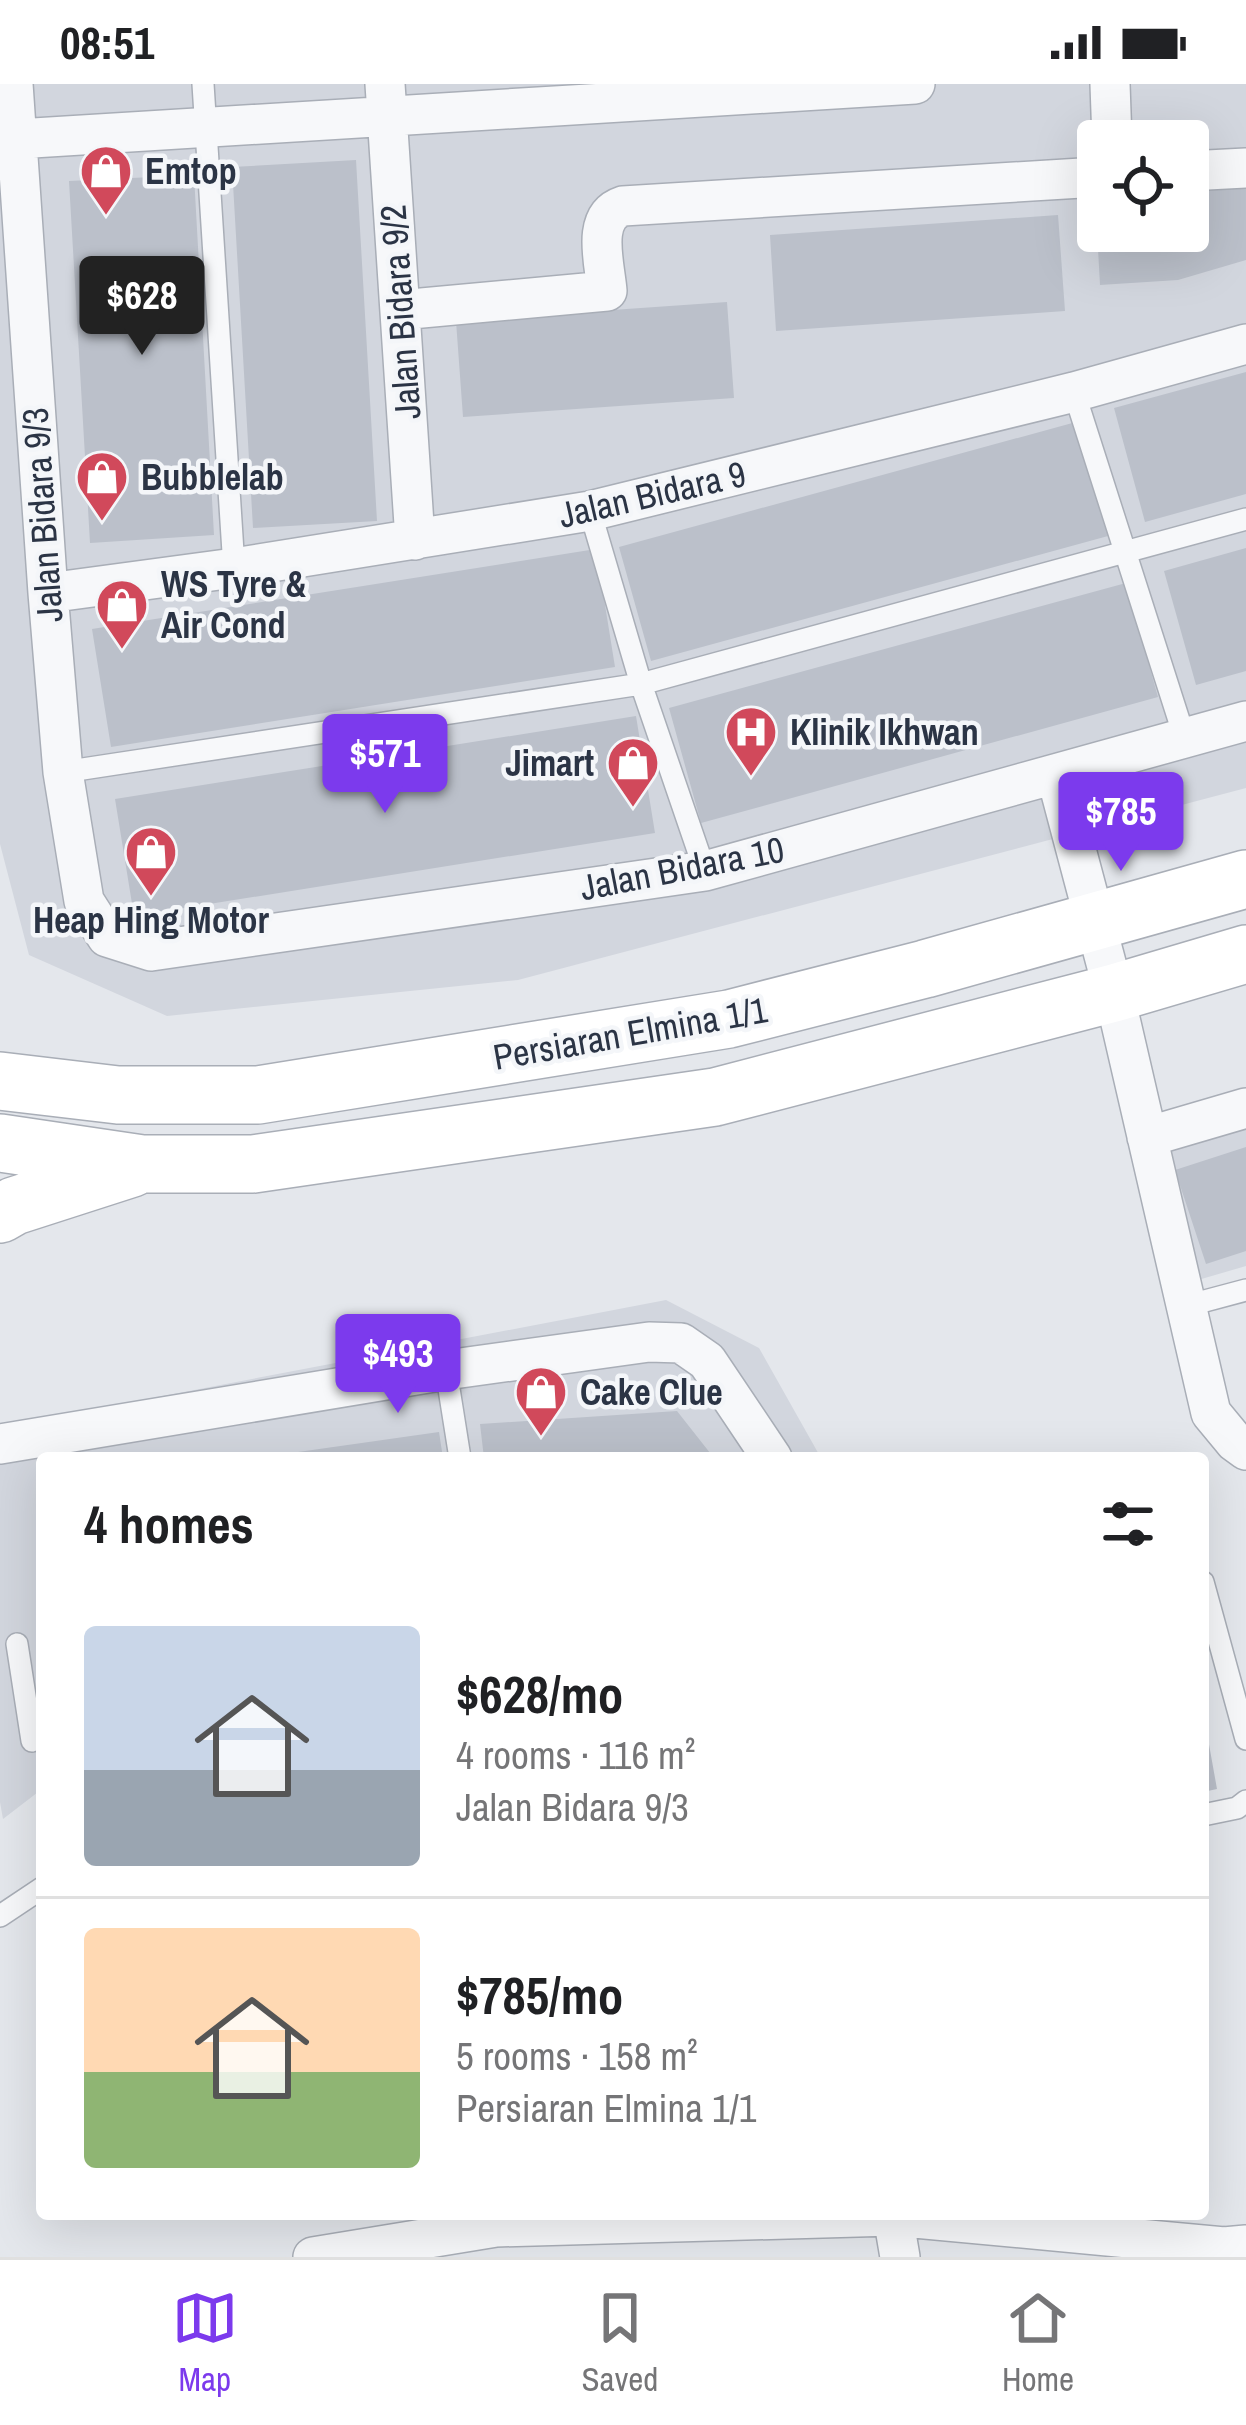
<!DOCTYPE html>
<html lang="en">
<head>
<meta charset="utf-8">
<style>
  :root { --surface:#fff; --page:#f2f2f2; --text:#202124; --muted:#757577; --line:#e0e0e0; --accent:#7c3aed }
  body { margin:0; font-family:"Archivo Narrow",sans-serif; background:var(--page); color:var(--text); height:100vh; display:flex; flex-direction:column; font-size:45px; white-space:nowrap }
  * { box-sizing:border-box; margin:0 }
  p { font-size:39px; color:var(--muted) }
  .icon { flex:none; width:66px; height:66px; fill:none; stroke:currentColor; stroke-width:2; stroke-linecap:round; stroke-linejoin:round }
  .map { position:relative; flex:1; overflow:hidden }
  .drawer { position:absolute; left:36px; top:1368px; width:1173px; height:768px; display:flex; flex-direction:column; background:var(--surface); border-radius:12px; box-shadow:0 12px 48px #0002 }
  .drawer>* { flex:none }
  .controls { position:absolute; left:1077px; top:36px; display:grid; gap:24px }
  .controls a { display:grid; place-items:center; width:132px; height:132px; border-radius:12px; background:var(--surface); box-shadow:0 12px 48px #0002; font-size:60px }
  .price { position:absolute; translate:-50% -102px; padding:0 27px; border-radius:12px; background:var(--accent); color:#fff; font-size:39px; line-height:78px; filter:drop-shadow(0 3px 6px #0008) }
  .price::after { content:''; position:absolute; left:50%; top:72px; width:36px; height:27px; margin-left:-18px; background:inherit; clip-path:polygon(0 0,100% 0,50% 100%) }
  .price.selected { background:#222; color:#fff }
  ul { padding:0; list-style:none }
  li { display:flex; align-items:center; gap:36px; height:300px; padding:0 48px }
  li+li { border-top:3px solid var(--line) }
  li span { display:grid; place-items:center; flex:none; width:336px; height:240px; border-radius:12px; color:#555 }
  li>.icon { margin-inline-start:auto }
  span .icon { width:144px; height:144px; fill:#fffc; stroke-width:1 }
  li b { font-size:51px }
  h2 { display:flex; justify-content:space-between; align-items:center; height:144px; padding:0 48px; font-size:51px }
  .status { display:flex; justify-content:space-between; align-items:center; height:84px; padding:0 60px; background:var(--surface); direction:ltr }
  .status svg { height:33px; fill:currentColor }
  .tab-bar { display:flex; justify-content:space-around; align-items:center; height:168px; border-top:3px solid var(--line); background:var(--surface); font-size:33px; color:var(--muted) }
  .tab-bar a { display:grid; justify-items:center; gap:6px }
  .tab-bar .selected { color:var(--accent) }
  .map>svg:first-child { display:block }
  .built { fill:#d2d6de; fill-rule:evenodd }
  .building { fill:#bbc0ca }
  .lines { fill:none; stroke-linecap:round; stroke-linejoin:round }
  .lane-casing { stroke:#a9aeb7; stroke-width:24 }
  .street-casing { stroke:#a9aeb7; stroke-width:42 }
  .secondary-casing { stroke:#a9aeb7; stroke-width:60 }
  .lane { stroke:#f7f8fa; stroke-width:21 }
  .street { stroke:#f7f8fa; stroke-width:39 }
  .secondary { stroke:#fff; stroke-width:57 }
  .labels { text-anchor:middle; stroke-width:9; stroke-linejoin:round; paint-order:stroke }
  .poi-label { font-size:36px; font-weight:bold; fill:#2b3445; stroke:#f4f6f9; text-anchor:start }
  .street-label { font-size:36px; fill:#2b3445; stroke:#f4f6f9 }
</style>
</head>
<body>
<div class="status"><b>08:51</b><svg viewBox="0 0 49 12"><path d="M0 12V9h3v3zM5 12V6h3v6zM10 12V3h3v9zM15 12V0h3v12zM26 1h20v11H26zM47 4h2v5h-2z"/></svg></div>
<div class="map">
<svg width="1246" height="2173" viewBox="0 0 1246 2173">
  <rect width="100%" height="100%" fill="#e4e7ec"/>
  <path class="built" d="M0,0H1246V704L518,896L167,932L29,871L0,760ZM1098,57H1188V147H1098Z
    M1246,1028V1182L1198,1196L1157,1052Z
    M666,1216L759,1264L821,1374H42V1705L3,1735L0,1718V1343Z"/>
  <path class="building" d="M356,76L377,437L253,444L232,83Z
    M194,91L214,451L90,459L69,97Z
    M1246,97V176L1178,196L1100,201L1097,147H1188V100Z
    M1058,131L1065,227L776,247L770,151Z
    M727,218L734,314L463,333L456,237Z
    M1246,288V410L1145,438L1114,324Z
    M1076,338L1108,452L651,577L619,463Z
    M1246,464V587L1196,601L1164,487Z
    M596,465L615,583L111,663L92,545Z
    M1126,499L1158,613L701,739L669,624Z
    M636,632L655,749L134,832L115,715Z
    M1246,1063V1167L1206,1180L1175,1086Z
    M677,1327L714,1374H484L480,1340Z
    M439,1348L443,1374H277V1371Z
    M1203,1638H1205L1217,1705L1203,1708Z"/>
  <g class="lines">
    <g class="lane-casing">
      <path id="lane" d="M203,0L234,484
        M1074,308L1185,655
        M590,427L641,600L705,787
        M63,688L641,600L1246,435
        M1186,1222L1246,1206
        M446,1286L460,1374
        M1203,1498L1246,1655
        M17,1560L32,1657
        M1203,1731L1237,1724L1246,1717
        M0,1832L42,1804"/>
    </g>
    <g class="street-casing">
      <path id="street" d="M13,0L48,509L63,688L84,817L107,853L151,867L705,787L1246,637
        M385,0L415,456
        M1110,0L1112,57
        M0,56L915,0
        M1188,87L1246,84
        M400,226L607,207C605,180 590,133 623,122L1098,93
        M48,509L234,484L590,427L1074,308L1246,260
        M1056,690L1114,909L1211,1329L1235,1358L1246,1366
        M1147,1053L1246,1024
        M0,1360L446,1286L649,1258L681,1259L707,1277L772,1374
        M893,2132L900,2173
        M313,2173L496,2143L893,2132L1224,2163L1246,2161"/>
    </g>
    <g class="secondary-casing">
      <path id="secondary" d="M0,997L118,1011H258L729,935L925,885L1246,795
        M0,1059L142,1080H253L715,1013L1114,909L1246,870
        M0,1130L14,1122L132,1084"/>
    </g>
    <use href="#lane" class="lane"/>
    <use href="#street" class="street"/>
    <use href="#secondary" class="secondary"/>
  </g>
  <defs>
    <g id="shop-pin" transform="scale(2.7)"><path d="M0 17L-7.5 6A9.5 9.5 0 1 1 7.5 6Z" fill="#d1495b" stroke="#f4f6f9"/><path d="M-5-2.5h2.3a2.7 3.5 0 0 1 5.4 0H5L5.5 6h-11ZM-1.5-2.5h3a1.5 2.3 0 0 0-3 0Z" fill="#fff"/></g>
    <g id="hospital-pin" transform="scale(2.7)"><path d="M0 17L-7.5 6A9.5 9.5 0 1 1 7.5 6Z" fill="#d1495b" stroke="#f4f6f9"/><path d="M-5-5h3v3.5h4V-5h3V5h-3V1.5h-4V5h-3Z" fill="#fff"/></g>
  </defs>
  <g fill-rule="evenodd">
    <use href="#shop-pin" x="106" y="87"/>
    <use href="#shop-pin" x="102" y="393"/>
    <use href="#shop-pin" x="122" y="521"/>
    <use href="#hospital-pin" x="751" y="648"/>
    <use href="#shop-pin" x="633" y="679"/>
    <use href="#shop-pin" x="151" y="768"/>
    <use href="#shop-pin" x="541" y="1308"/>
  </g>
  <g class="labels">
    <g class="poi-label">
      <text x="145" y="100">Emtop</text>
      <text x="141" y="406">Bubblelab</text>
      <text x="161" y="513">WS Tyre &amp;<tspan x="161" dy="41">Air Cond</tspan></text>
      <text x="790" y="661">Klinik Ikhwan</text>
      <text x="594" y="692" text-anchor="end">Jimart</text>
      <text x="151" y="849" text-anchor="middle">Heap Hing Motor</text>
      <text x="580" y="1321">Cake Clue</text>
    </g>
    <g class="street-label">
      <text transform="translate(400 228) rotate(-94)" y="13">Jalan Bidara 9/2</text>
      <text transform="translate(652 410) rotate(-13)" y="13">Jalan Bidara 9</text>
      <text transform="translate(42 431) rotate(-94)" y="13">Jalan Bidara 9/3</text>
      <text transform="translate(682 784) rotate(-11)" y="13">Jalan Bidara 10</text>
      <text transform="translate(630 949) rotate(-10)" y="13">Persiaran Elmina 1/1</text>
    </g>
  </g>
</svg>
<div class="controls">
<a><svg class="icon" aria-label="locate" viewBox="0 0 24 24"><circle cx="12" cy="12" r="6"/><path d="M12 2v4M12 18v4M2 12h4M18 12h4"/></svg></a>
</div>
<b class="price selected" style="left:142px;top:274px">$628</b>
<b class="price" style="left:385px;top:732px">$571</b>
<b class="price" style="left:1121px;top:790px">$785</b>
<b class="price" style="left:398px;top:1332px">$493</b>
<section class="drawer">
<h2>4 homes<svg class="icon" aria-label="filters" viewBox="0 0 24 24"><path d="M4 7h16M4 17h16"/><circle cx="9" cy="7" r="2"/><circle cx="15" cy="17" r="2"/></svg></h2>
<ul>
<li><span style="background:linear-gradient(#c9d6e8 60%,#9aa5b1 0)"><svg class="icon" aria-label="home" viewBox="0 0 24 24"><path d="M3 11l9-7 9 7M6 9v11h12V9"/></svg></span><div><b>$628/mo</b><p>4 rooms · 116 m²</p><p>Jalan Bidara 9/3</p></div></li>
<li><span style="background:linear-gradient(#ffd9b3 60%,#8fb573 0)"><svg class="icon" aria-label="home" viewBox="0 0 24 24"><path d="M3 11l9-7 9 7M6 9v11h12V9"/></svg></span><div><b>$785/mo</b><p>5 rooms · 158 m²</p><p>Persiaran Elmina 1/1</p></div></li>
</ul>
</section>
</div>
<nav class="tab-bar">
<a class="selected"><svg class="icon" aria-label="map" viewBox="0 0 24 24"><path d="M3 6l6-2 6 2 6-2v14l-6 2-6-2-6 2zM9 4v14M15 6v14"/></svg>Map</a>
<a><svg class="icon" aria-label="saved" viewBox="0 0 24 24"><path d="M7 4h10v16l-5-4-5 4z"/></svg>Saved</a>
<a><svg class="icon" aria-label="home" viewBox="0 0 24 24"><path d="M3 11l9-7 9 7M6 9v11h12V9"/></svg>Home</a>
</nav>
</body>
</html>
